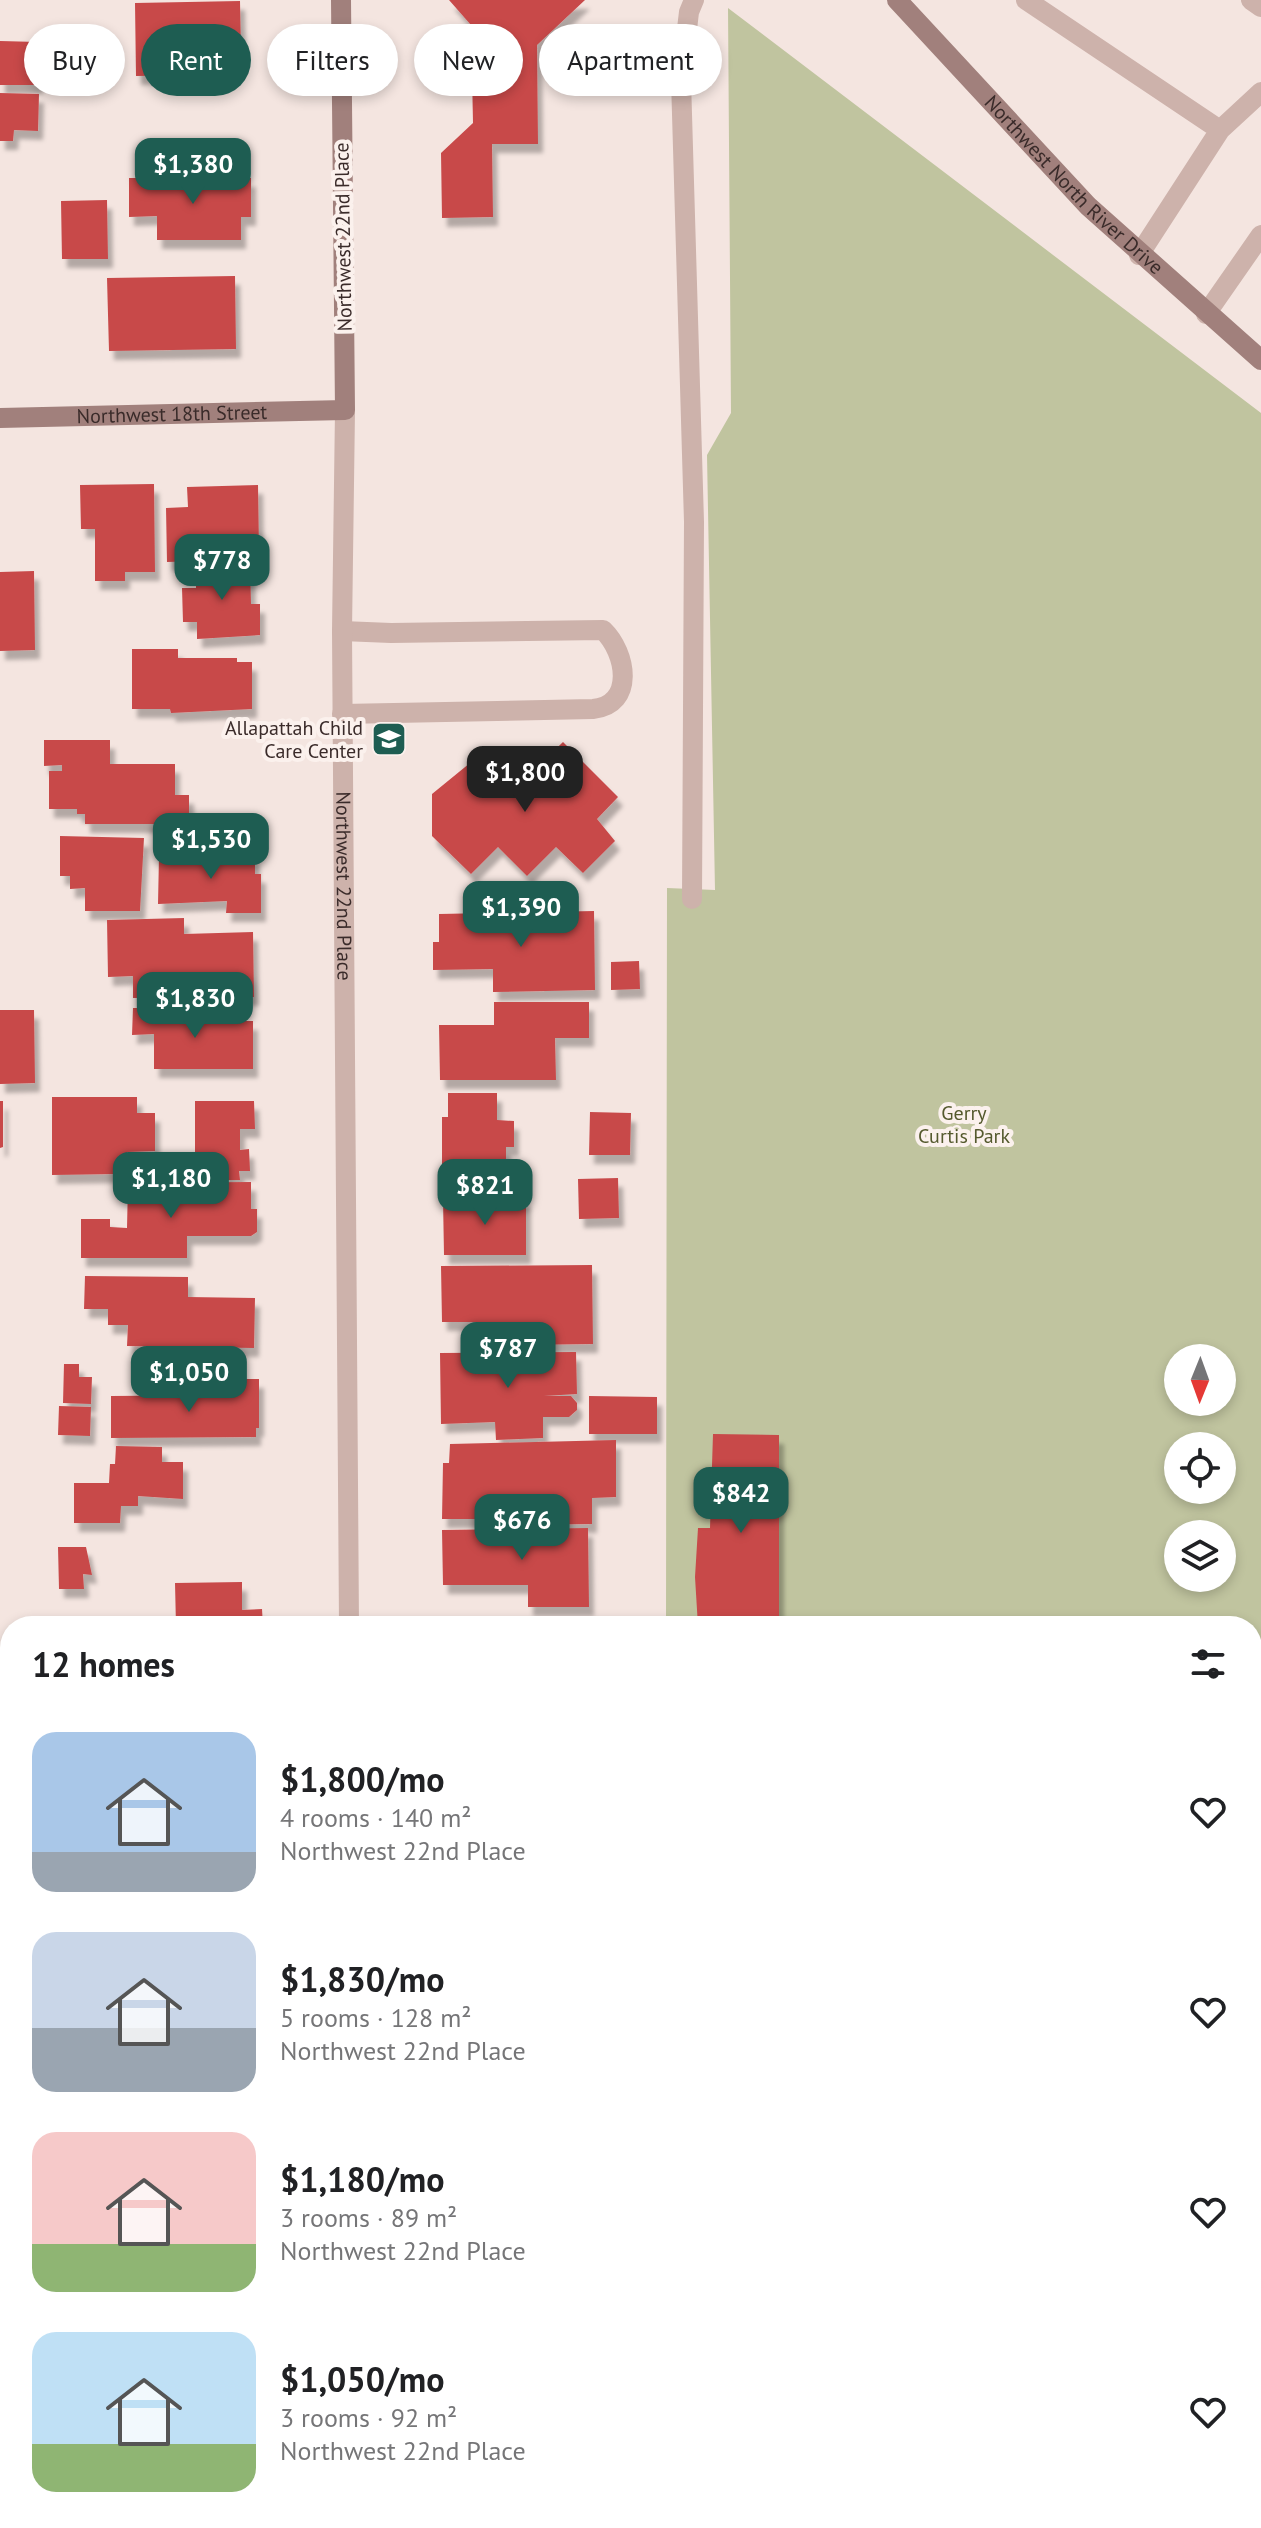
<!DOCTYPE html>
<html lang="en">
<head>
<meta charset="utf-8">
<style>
  :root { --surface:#fff; --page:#f2f2f2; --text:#202124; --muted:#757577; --accent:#1e5d52 }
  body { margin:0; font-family:"PT Sans",sans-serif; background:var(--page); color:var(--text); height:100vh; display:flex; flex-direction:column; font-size:30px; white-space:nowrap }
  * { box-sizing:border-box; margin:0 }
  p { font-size:26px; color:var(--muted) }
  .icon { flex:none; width:44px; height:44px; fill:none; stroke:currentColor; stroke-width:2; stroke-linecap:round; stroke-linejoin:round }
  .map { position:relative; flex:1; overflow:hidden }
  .sheet { position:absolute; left:0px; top:1616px; width:1262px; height:912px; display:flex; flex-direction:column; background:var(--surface); border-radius:32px 32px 0 0; box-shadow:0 4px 12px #0003 }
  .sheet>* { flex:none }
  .guide { position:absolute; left:24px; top:24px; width:800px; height:72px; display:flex; gap:16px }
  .needle { width:52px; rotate:181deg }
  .controls { position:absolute; left:1164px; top:1344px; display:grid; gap:16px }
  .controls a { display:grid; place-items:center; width:72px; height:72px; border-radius:50%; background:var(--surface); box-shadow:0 4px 12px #0003; font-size:40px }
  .price { position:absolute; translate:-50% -68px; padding:0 18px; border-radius:16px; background:var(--accent); color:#fff; font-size:26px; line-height:52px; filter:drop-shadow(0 2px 4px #0008) }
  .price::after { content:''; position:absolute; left:50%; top:48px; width:24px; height:18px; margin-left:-12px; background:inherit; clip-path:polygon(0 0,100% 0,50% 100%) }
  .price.selected { background:#222; color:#fff }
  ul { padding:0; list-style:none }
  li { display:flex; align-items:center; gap:24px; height:200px; padding:0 32px }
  li span { display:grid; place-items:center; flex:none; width:224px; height:160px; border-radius:24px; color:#555 }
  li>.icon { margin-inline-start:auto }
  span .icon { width:96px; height:96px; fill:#fffc; stroke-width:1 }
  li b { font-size:34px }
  h2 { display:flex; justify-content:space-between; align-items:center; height:96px; padding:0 32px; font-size:34px }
  .tag { padding:0 28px; border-radius:36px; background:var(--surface); box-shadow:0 4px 12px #0003; font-size:28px; line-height:72px }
  .tag.selected { background:var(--accent); color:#fff }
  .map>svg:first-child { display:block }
  .green { fill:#c0c49f; fill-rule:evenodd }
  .building { fill:#c8494a; filter:url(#shadow) }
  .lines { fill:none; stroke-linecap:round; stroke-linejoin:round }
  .lane { stroke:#cdb2ab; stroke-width:20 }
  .street { stroke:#cdb2ab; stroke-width:20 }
  .secondary { stroke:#a1807c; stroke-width:20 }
  .labels { text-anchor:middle; stroke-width:8; stroke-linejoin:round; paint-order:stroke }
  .street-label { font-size:20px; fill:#3a2b2a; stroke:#fbf1ed }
  .poi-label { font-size:20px; fill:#3a2b2a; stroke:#fbf1ed; text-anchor:end }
  .park-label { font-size:20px; fill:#54592d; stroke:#fbf1ed }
</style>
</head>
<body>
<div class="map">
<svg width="1261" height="2528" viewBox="0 0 1261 2528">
  <defs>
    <filter id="shadow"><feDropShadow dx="5" dy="9" stdDeviation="2" flood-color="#0004"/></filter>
  </defs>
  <rect width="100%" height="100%" fill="#f4e5e0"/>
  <path class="green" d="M728,8L1261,413V2284L1252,2285V1626H666L667,888L715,890L707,455L731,413ZM1178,1358H1222V1402H1178ZM1178,1446H1222V1490H1178ZM1178,1534H1222V1578H1178Z"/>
  <path class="building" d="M449,0H585L537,45L538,144H492L493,217L442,218L441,153L473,123L471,25Z
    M240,1L241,50H200L201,75L136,76L135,3Z
    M0,41L38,42V85H0Z
    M0,93L39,94L38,131L14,130L13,141H0Z
    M129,178H251V217H241V240H157V216L129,217Z
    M107,200L108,259H62L61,201Z
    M235,276L236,349L109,351L107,278Z
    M154,484L155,572H125V581H95V529H81L80,485Z
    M258,485L259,550L204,552V561L167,562L166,508L188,507L187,487Z
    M250,564L251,604H260V635L197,639V622H183L182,588H196V565Z
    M34,571L35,650L0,651V572Z
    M132,649H178V658H237V662H252V709L171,713L170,709H132Z
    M44,740H110V764H175V795H189V824H85V814H77V809H49V771H62V765L44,766Z
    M563,742L618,797L597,819L615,841L583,873L556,847L527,876L498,847L471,874L432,836V794L470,763L487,783L508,765L524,780Z
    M60,836L144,838L140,911H85V888L70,889V876H60Z
    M197,849H225V856H255V874H261V913H226L227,901L158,904L159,856L197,857Z
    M594,911L595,990L493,992V969L433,970V942H439V914Z
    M184,918V934L253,932L254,997L133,998V976L108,977L107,920Z
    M639,961L640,989L611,990V962Z
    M494,1002H589V1038H555L556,1080H440L439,1025H494Z
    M133,1008H190V1021H253V1069H154V1034L132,1035Z
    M0,1010H34L35,1083L0,1084Z
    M448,1093H497V1120L514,1121V1147H506V1167H442V1117H448Z
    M52,1097H137V1113H155V1151L127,1152V1168L115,1167V1174L52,1175Z
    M0,1101H3V1147L0,1148Z
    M195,1101H254L255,1129H240V1150L249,1149L250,1171H239L240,1180H224L223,1162L195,1163Z
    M590,1112L631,1113L630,1155H589Z
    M618,1178L619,1218L579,1219L578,1179Z
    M251,1182V1209H257V1232L251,1236H187V1258H81V1219H110V1227L127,1228L128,1183Z
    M526,1198V1255H444L443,1199Z
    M592,1265L593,1344L518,1345V1322H442L441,1266Z
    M85,1276L188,1277V1297L255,1298L254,1348L127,1346L128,1325H108V1309H84Z
    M576,1352L577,1394L544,1396H571L577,1403V1410L569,1417H543V1438L496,1440L495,1422L441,1424L440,1353Z
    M64,1364H79V1377H92L91,1404L63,1403Z
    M232,1379H259V1428H256V1437L111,1438V1396L232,1395Z
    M589,1396L657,1397V1434H589Z
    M59,1406L91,1407L90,1436L58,1435Z
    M713,1434L779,1435V1626H698L695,1577L698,1528H710Z
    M616,1440V1497L592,1498V1524L515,1525V1519H442L443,1463H449L450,1444Z
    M116,1446L162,1447V1462H183V1499L138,1496V1506H121L120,1523H74V1483H109L110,1464H115Z
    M588,1528L589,1607H528V1585H443L442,1530Z
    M58,1547H86L92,1575L83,1574L84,1589H59Z
    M242,1582V1610L262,1609L263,1626H176L175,1583Z
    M550,1622V1626H492V1623Z
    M0,1810H10V1870L0,1871Z
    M0,2158H10V2240H0Z
    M0,2463H10L13,2528H0Z
    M102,2518H618V2528H103Z
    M710,2518H1099V2528H710Z"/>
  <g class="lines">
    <path class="lane" d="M1026,0L1220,130
      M1251,0L1261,7
      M1139,255L1220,130L1261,92
      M1206,314L1261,235
      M342,631L391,633L603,630C627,653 635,705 593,709L342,714
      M692,899L694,522L681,80L689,12L694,0
      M0,2286H10
      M1252,2479H1261
      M1164,2518V2528"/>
    <g class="street">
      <path id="s1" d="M345,410L342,631L349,1626"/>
      <path d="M663,2518V2528"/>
      <path d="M57,2528V2518"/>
    </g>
    <g class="secondary">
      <path id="s2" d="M897,0L1088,206L1261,360"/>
      <path id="s3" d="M0,418L345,410L341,0"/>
      <path d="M1252,2351H1261"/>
      <path d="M0,2368H10"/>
    </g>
  </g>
  <defs>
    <g id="school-square" transform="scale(1.8)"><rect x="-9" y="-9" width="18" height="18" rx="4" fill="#1e5d52" stroke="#fbf1ed"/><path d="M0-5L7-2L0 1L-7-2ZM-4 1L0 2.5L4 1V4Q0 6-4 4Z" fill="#fff"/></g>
  </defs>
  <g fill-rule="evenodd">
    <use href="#school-square" x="389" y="739"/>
  </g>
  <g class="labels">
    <g class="street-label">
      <text dy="7" stroke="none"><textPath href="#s2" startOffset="256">Northwest North River Drive</textPath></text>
      <text transform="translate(343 237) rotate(-91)" y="7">Northwest 22nd Place</text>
      <text dy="7" stroke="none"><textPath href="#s3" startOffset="172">Northwest 18th Street</textPath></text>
      <text dy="7" stroke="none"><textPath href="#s1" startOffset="476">Northwest 22nd Place</textPath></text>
    </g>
    <g class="poi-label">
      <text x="363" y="735">Allapattah Child<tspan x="363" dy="23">Care Center</tspan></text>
    </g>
    <g class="park-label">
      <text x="964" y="1120">Gerry<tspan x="964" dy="23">Curtis Park</tspan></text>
    </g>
  </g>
</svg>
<div class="controls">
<a><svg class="needle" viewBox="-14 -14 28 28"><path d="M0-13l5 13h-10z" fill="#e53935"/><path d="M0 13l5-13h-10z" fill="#757577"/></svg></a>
<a><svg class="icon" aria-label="locate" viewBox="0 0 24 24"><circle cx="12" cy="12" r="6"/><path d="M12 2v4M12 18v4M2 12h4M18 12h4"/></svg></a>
<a><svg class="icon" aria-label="layers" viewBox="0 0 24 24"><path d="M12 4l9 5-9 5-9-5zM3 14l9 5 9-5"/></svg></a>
</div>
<b class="price" style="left:193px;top:206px">$1,380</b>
<b class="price" style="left:222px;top:602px">$778</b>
<b class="price selected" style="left:525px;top:814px">$1,800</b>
<b class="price" style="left:211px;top:881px">$1,530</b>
<b class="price" style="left:521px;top:949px">$1,390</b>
<b class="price" style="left:195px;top:1040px">$1,830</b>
<b class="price" style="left:171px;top:1220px">$1,180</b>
<b class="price" style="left:485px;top:1227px">$821</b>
<b class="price" style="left:508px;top:1390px">$787</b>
<b class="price" style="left:189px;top:1414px">$1,050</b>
<b class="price" style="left:741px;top:1535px">$842</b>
<b class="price" style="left:522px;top:1562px">$676</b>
<div class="guide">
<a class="tag">Buy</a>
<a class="tag selected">Rent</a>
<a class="tag">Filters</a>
<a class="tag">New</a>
<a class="tag">Apartment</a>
</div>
<section class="sheet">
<h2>12 homes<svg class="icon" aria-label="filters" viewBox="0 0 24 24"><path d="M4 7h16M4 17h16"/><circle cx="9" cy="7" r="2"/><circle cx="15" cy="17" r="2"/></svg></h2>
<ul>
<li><span style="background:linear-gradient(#a9c7e8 75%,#9aa5b1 0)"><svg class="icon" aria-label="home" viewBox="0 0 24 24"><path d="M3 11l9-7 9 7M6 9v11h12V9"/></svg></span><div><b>$1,800/mo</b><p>4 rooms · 140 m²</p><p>Northwest 22nd Place</p></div><svg class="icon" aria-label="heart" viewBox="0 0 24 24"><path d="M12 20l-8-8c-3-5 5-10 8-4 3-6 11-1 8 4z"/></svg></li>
<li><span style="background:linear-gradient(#c9d6e8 60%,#9aa5b1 0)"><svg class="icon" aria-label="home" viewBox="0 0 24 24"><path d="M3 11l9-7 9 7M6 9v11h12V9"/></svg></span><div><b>$1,830/mo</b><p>5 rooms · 128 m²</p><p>Northwest 22nd Place</p></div><svg class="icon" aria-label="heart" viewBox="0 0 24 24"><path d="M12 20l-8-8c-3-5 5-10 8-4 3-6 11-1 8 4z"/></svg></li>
<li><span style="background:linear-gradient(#f6c9c9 70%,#8fb573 0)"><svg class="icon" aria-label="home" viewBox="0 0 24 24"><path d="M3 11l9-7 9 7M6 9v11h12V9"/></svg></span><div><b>$1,180/mo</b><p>3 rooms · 89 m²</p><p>Northwest 22nd Place</p></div><svg class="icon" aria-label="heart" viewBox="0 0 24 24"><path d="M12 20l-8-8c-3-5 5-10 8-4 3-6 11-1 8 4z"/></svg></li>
<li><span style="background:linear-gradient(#bfe0f5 70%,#8fb573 0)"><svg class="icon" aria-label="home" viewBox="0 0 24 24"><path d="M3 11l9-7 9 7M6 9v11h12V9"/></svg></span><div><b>$1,050/mo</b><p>3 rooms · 92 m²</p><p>Northwest 22nd Place</p></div><svg class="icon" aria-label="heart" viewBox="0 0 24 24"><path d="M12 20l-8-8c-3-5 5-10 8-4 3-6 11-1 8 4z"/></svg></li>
</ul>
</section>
</div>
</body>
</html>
